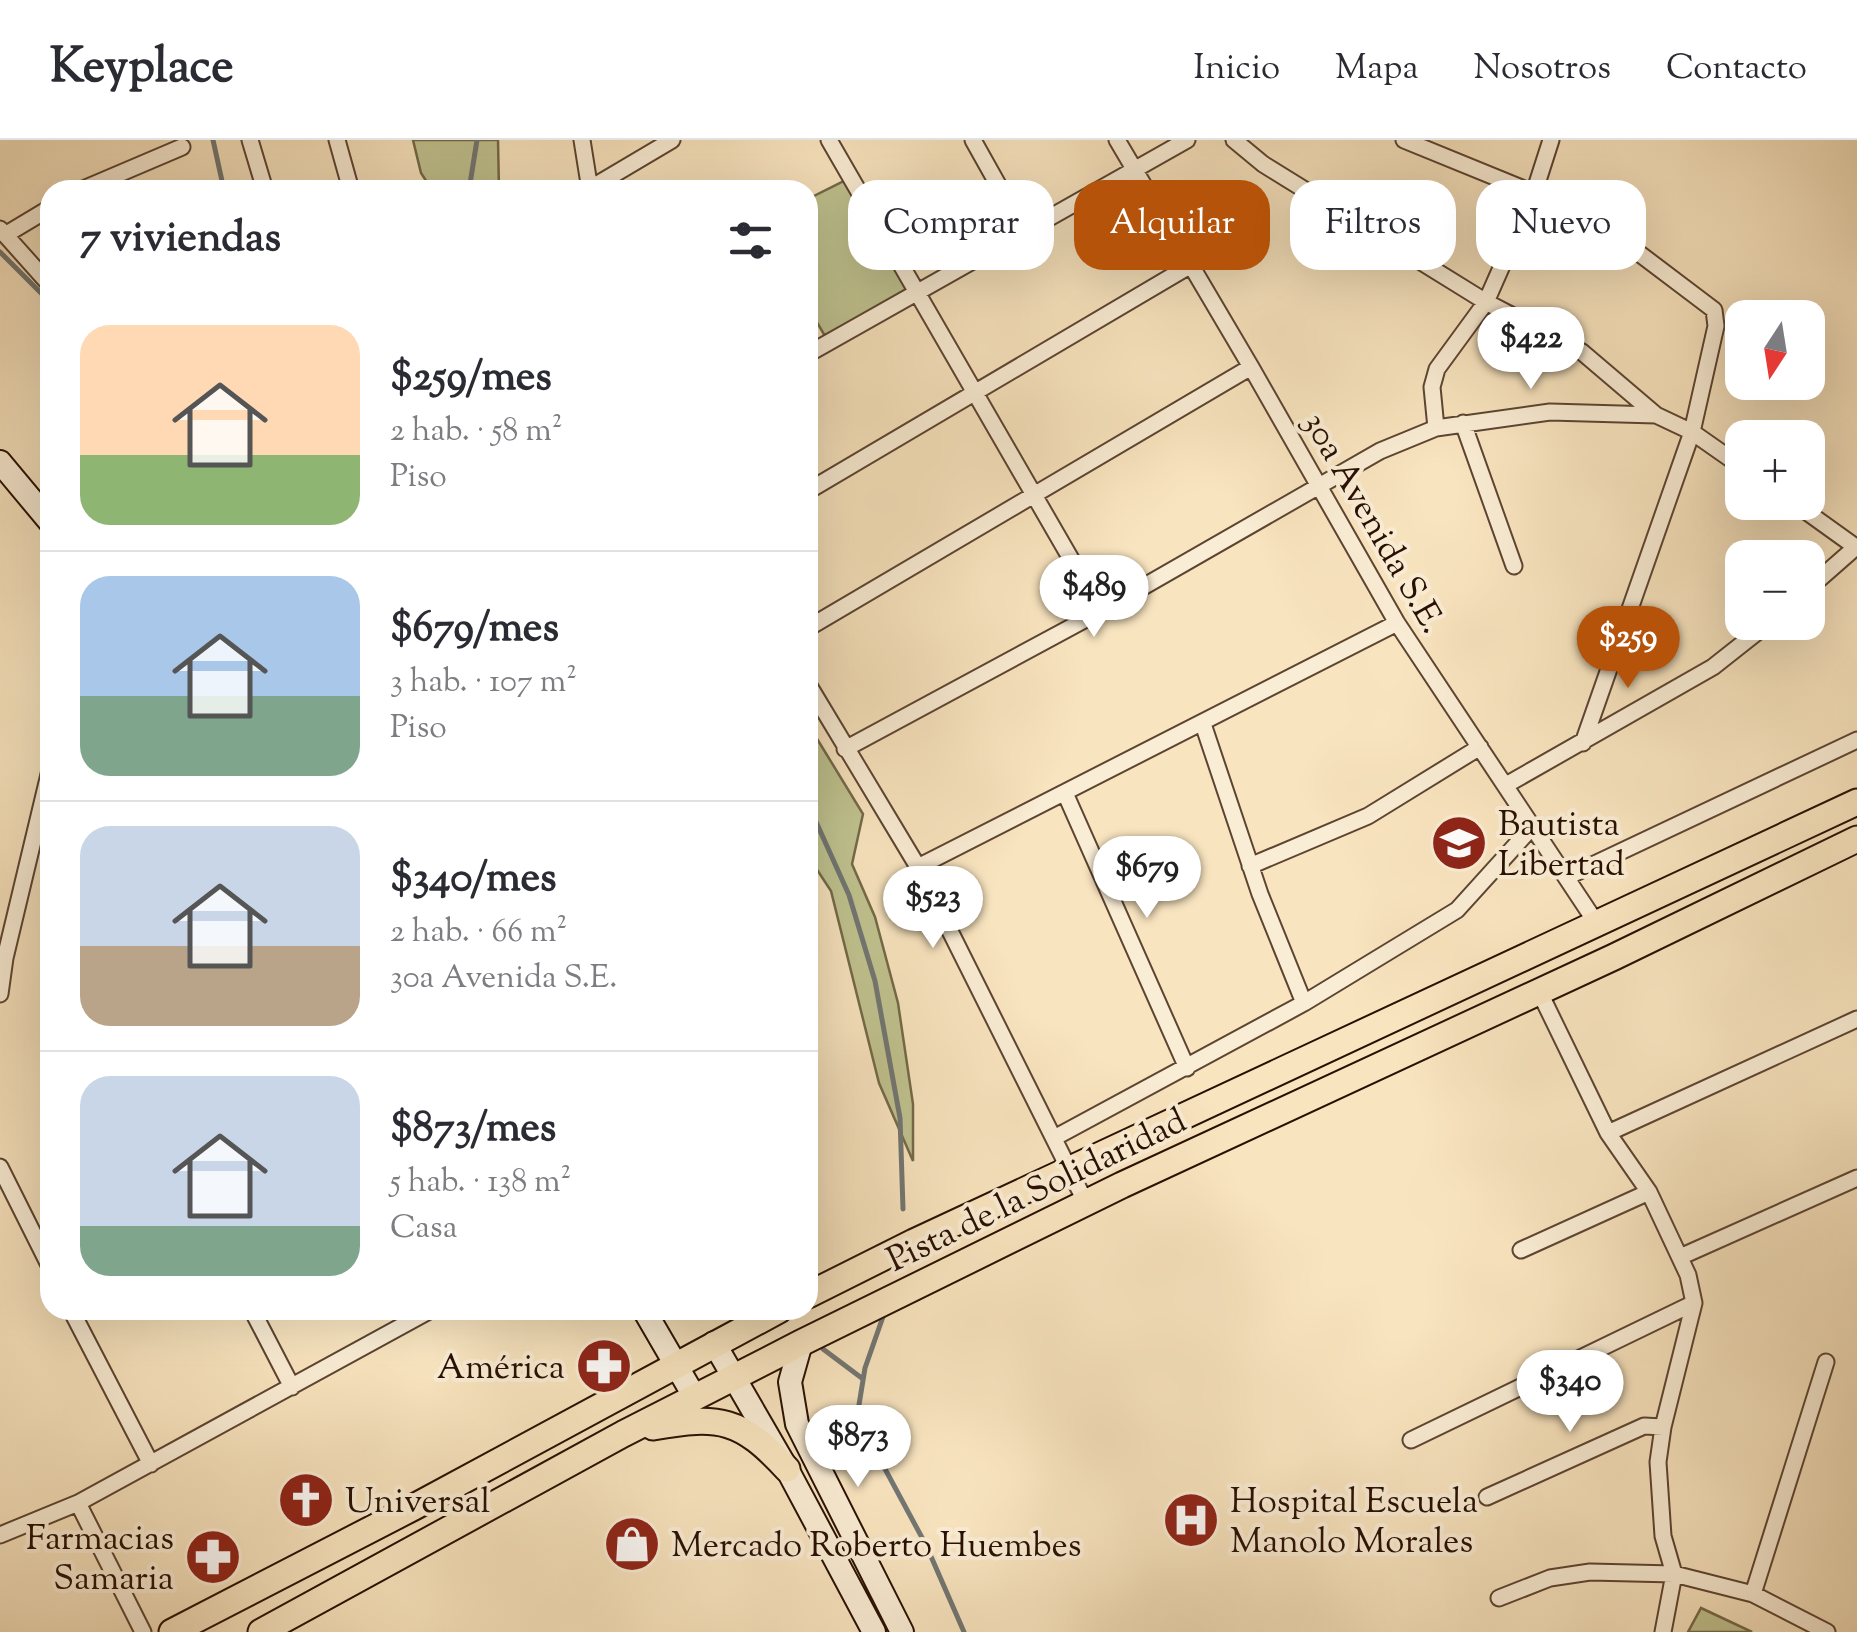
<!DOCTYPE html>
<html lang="es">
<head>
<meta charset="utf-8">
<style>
  :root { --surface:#fff; --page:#f2f2f3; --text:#2b2b33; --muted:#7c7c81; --line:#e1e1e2; --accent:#b45309 }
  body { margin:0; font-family:"Sorts Mill Goudy",serif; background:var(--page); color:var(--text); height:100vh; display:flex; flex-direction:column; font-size:38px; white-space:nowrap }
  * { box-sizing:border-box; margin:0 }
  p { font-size:32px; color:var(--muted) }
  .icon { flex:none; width:55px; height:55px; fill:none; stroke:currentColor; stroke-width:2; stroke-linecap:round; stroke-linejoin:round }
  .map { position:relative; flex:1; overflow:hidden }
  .sheet { position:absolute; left:40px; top:40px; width:778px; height:1140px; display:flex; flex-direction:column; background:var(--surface); border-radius:30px; box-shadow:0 10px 40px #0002 }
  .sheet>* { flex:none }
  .hud { position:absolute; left:848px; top:40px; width:858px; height:90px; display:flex; gap:20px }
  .needle { width:65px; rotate:192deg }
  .fabs { position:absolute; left:1725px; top:160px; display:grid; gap:20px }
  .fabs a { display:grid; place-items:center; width:100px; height:100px; border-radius:20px; background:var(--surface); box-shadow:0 10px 40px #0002; font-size:50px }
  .price { position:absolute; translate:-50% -85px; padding:0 22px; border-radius:35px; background:#fff; color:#222; font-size:32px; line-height:65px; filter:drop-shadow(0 2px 5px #0008) }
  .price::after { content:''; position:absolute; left:50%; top:60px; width:30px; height:22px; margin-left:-15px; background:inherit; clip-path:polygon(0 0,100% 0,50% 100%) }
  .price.on { background:var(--accent); color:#fff }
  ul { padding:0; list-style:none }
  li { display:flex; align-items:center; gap:30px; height:250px; padding:0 40px }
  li+li { border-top:2px solid var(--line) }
  li span { display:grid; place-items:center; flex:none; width:280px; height:200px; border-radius:30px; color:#555 }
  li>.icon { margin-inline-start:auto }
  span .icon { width:120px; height:120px; fill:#fffc; stroke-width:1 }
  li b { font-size:42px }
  h2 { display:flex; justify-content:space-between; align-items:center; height:120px; padding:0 40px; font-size:42px }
  .pill { padding:0 35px; border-radius:30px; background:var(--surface); box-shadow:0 10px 40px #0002; font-size:35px; line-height:90px }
  .pill.on { background:var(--accent); color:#fff }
  header { display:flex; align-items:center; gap:60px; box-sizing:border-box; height:140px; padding:0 50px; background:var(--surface); border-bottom:2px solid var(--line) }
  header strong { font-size:48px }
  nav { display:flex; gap:55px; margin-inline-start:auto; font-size:35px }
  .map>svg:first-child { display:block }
  .green { fill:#c0c390; stroke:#746949; stroke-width:2.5 }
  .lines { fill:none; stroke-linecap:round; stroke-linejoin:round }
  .stream { stroke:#727673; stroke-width:5 }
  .street-casing { stroke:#5c4431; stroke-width:19 }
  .secondary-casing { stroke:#280f02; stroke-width:26 }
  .primary-casing { stroke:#280f02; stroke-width:29 }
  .street { stroke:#faedd5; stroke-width:15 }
  .secondary { stroke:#faedd5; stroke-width:22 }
  .primary { stroke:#f8e4bf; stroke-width:25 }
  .labels { text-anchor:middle; stroke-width:8; stroke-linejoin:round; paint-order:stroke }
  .street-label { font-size:35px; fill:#280f02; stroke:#faedd5 }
  .poi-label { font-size:35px; fill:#280f02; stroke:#faedd5; text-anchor:start }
</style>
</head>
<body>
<header>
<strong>Keyplace</strong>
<nav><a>Inicio</a><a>Mapa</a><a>Nosotros</a><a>Contacto</a></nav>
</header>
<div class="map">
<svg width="1857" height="1492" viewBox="0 0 1857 1492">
  <rect width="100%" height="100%" fill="#f8e4bf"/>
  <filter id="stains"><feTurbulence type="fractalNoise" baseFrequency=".002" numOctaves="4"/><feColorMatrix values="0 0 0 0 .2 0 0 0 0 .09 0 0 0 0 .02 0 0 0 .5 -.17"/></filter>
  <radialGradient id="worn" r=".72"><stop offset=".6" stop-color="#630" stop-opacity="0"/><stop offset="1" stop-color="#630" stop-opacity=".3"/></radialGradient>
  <path class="green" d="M413,0H498L499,50H432L421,33Z
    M850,38L917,155L829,203L808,167V59Z
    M808,584L863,674L852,724L875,777L898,863L913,964V1021L879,943L831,751L808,716Z
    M1701,1468L1752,1492H1688Z"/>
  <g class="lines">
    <path class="stream" d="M213,0L224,50
      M469,50L477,0
      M0,112L50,162
      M808,664L849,755L875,841L900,978L903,1069
      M895,1132L896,1128
      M885,1171L865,1228L857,1277L926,1405L964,1492
      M823,1209L863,1239"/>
    <g class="street-casing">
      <path id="street" d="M250,0L265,50
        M337,0L351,50
        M582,0L590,50
        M829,0L1101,471
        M973,0L1025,93
        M1117,0L1251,227L1397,483L1597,784
        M1234,0L1263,24L1486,162L1582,212L1656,275
        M1404,0L1534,53L1599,83L1714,170L1716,186L1692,292L1583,603
        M591,48L672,0
        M81,50L182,7
        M0,89L50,145
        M5,95L50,68
        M808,214L1187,0
        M1463,283L1514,426
        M1436,288L1432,247L1437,229L1486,162L1534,53L1551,0
        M808,351L1191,125
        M1793,362L1857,408
        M1808,449L1856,407
        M808,488L1251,227
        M808,544L918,727L1086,1063
        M1203,584L1260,754L1304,863
        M845,609L1101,471L1380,311L1436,288L1550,272L1656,275L1692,292L1742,327
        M1506,645L1713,527L1770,482
        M1065,653L1187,928
        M1250,726L1368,676L1480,607
        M918,727L1397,483
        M1567,737L1857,600
        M1539,851L1608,993L1649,1052L1688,1135L1694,1163L1663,1287L1658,1322L1663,1396L1674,1434L1663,1492
        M0,854L5,818L50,630
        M1608,993L1857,879
        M1054,998L1304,863L1457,770L1533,686
        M0,1027L50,1127
        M1521,1110L1649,1052
        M1680,1117L1857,1038
        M71,1170L151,1324
        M252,1170L292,1247
        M1411,1300L1694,1163
        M1487,1357L1644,1286L1663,1287
        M78,1363L143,1492
        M0,1395L78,1363L431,1170
        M1753,1454L1826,1222
        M1499,1458L1550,1438L1590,1432L1674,1434L1753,1454L1827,1492"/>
    </g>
    <g class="secondary-casing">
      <path id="secondary" d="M0,322L50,382
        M644,1170L694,1256
        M714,1203L787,1329L874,1492
        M801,1203L790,1242L797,1284L902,1492"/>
    </g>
    <g class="primary-casing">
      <path id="primary" d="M808,1155L914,1102L1857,662
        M653,1287C720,1275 741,1279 787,1329
        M172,1492L414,1367L779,1170
        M261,1492L623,1294L801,1203L1122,1045L1614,817L1857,699"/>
    </g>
    <use href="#street" class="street"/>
    <use href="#secondary" class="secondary"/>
    <use href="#primary" class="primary"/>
  </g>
  <defs>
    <g id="school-disc" transform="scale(2.875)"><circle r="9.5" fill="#8f2418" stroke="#faedd5"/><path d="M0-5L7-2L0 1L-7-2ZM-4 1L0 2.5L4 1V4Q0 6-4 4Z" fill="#fff"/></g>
    <g id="pharmacy-disc" transform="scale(2.875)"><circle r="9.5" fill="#8f2418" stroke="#faedd5"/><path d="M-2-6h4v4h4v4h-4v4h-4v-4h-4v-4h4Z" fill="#fff"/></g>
    <g id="church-disc" transform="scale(2.875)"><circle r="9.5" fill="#8f2418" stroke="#faedd5"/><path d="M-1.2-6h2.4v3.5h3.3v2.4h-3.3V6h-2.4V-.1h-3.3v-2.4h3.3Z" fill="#fff"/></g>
    <g id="hospital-disc" transform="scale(2.875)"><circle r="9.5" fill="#8f2418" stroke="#faedd5"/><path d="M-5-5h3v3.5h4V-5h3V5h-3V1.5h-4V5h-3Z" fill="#fff"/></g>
    <g id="shop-disc" transform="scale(2.875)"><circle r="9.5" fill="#8f2418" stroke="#faedd5"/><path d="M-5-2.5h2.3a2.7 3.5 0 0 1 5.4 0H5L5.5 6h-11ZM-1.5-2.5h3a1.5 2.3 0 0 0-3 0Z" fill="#fff"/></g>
  </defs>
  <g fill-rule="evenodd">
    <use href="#school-disc" x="1459" y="703"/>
    <use href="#pharmacy-disc" x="604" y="1226"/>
    <use href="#church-disc" x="306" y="1360"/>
    <use href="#hospital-disc" x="1191" y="1380"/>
    <use href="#shop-disc" x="632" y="1404"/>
    <use href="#pharmacy-disc" x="213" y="1417"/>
  </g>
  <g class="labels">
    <g class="street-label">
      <text transform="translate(1375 382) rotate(60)" y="12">30a Avenida S.E.</text>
      <text transform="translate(1036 1049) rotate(-26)" y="12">Pista de la Solidaridad</text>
    </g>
    <g class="poi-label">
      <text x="1498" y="695">Bautista<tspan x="1498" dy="40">Libertad</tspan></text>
      <text x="565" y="1238" text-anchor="end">América</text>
      <text x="345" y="1372">Universal</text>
      <text x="1230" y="1372">Hospital Escuela<tspan x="1230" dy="40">Manolo Morales</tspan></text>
      <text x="174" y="1409" text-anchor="end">Farmacias<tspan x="174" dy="40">Samaria</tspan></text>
      <text x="671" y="1416">Mercado Roberto Huembes</text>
    </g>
  </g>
  <rect width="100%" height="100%" filter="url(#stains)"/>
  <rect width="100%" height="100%" fill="url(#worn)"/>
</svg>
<div class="fabs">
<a><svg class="needle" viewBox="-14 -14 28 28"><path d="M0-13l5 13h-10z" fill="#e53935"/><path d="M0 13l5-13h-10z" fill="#7c7c81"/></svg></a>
<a>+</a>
<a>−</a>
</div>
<b class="price" style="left:1531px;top:252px">$422</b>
<b class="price" style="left:1094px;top:500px">$489</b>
<b class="price on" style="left:1628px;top:551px">$259</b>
<b class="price" style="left:1147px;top:781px">$679</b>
<b class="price" style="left:933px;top:811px">$523</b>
<b class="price" style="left:1570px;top:1295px">$340</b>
<b class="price" style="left:858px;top:1350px">$873</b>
<div class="hud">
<a class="pill">Comprar</a>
<a class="pill on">Alquilar</a>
<a class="pill">Filtros</a>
<a class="pill">Nuevo</a>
</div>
<section class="sheet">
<h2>7 viviendas<svg class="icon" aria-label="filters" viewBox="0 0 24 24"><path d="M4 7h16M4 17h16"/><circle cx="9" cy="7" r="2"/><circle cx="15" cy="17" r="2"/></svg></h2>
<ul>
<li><span style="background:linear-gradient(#ffd9b3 65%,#8fb573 0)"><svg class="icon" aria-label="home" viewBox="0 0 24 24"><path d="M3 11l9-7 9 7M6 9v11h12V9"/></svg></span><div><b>$259/mes</b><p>2 hab. · 58 m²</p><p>Piso</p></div></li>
<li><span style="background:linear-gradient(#a9c7e8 60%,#7fa58c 0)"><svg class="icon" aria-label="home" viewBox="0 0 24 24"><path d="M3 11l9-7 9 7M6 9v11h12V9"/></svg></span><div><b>$679/mes</b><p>3 hab. · 107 m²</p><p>Piso</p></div></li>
<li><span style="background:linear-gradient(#c9d6e8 60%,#b9a48a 0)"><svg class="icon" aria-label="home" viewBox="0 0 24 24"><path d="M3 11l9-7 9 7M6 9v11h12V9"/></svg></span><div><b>$340/mes</b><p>2 hab. · 66 m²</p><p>30a Avenida S.E.</p></div></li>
<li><span style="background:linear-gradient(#c9d6e8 75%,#7fa58c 0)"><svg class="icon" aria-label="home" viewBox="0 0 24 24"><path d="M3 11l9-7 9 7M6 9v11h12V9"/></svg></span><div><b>$873/mes</b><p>5 hab. · 138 m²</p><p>Casa</p></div></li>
</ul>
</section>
</div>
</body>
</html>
